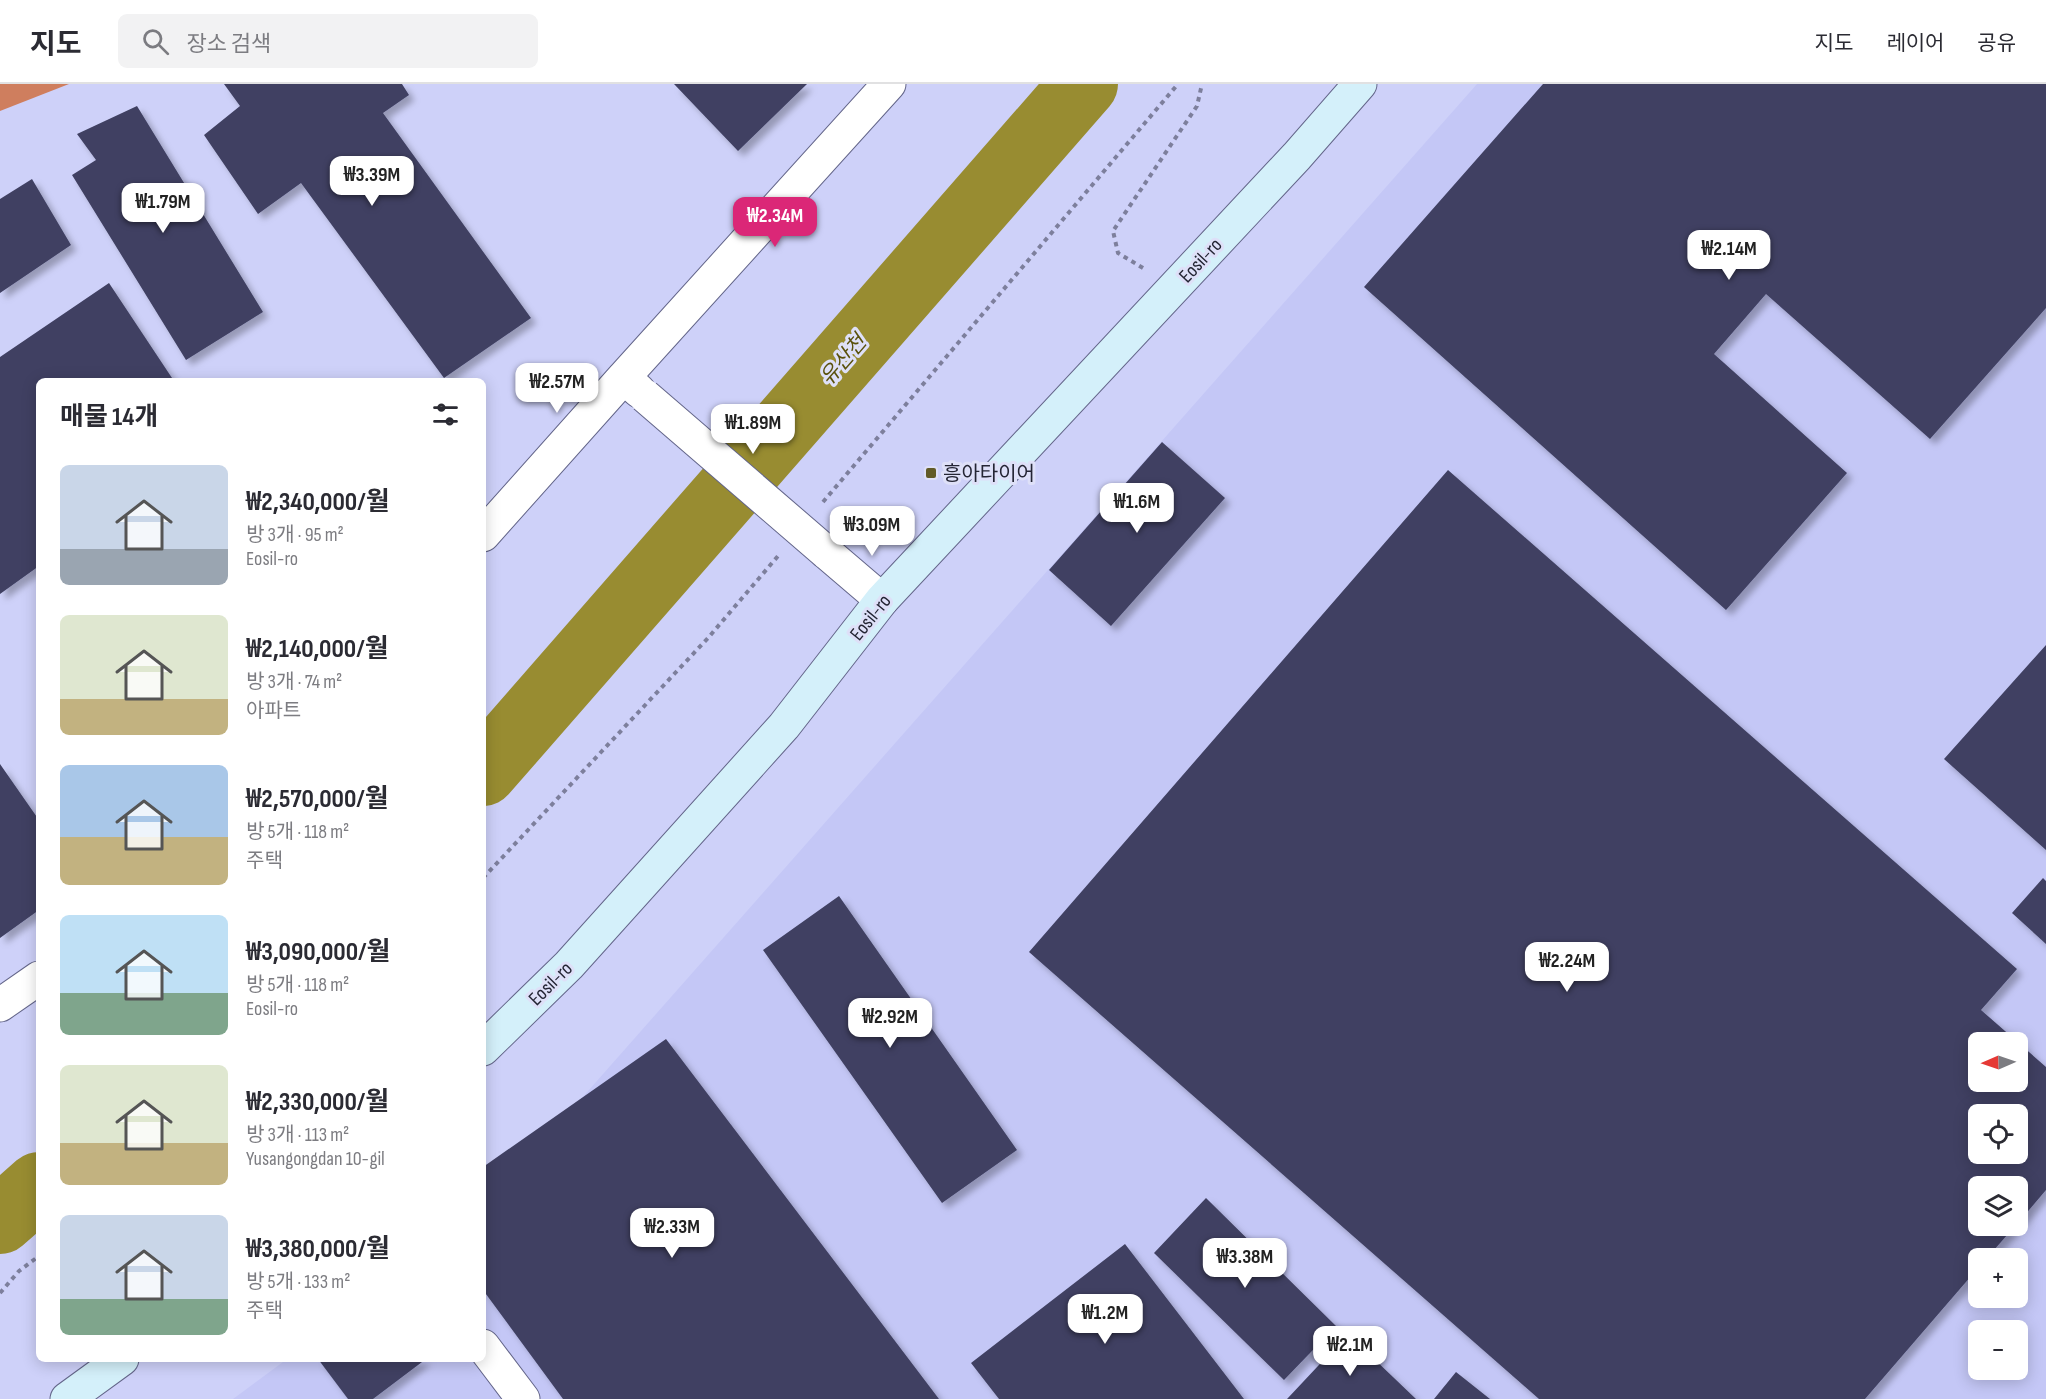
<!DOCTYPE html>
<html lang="ko">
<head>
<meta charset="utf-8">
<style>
  :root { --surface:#fff; --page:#f2f2f3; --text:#2b2b33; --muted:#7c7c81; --line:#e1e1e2; --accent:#db2777 }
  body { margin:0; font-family:"Sofia Sans Condensed","Noto Sans KR",sans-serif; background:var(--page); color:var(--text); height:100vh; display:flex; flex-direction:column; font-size:22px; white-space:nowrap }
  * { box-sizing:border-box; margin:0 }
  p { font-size:20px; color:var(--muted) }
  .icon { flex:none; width:33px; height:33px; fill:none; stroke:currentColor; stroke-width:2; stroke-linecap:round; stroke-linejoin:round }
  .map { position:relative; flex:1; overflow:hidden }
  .details { position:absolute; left:36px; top:294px; width:450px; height:984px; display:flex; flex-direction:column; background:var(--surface); border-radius:9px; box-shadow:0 3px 15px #0003 }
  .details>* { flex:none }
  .needle { width:39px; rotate:268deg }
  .controls { position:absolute; left:1968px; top:948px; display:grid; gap:12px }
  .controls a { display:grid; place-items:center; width:60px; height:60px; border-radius:9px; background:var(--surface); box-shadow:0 3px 15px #0003; font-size:30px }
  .price { position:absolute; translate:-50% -51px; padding:0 14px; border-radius:12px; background:#fff; color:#222; font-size:20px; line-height:39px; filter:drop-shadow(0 2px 3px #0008) }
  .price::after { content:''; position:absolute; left:50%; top:36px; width:18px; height:14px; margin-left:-9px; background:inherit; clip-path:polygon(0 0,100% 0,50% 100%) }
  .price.selected { background:var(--accent); color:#fff }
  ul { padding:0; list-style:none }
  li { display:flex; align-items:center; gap:18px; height:150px; padding:0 24px }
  li span { display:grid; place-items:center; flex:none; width:168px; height:120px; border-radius:9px; color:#555 }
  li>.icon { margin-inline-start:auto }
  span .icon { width:72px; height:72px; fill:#fffc; stroke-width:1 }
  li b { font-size:26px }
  h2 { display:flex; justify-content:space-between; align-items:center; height:72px; padding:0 24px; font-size:26px }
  header { display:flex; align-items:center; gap:36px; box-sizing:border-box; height:84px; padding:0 30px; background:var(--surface); border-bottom:2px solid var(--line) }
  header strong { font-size:28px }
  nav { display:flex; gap:33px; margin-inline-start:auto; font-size:21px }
  .search { width:420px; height:54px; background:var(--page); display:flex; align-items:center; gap:15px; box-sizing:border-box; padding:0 21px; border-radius:9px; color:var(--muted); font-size:22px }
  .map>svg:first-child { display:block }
  .built { fill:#c4c7f6; fill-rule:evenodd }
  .forest { fill:#cf7e5e }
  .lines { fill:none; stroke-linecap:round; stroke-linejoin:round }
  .river { stroke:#988c31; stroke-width:68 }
  .building { fill:#404162; fill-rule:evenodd; filter:url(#shadow) }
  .minor-casing { stroke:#636589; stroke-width:35 }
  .secondary-casing { stroke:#636589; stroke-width:35 }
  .path { stroke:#7d7f9c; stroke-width:4; stroke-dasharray:4.5 4.5; stroke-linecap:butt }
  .minor { stroke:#fff; stroke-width:33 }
  .secondary { stroke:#d4f0fa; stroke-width:33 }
  .minor-bridge-casing { stroke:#636589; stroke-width:35; stroke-linecap:butt }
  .minor-bridge { stroke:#fff; stroke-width:33 }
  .poi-dot { fill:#615a27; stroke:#dee0f8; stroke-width:2 }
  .labels { text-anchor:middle; stroke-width:6; stroke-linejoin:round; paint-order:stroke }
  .street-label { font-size:20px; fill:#242534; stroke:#dee0f8 }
  .poi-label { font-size:20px; fill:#242534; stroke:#dee0f8; text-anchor:start }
  .water-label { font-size:21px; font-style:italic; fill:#5a510c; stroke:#dee0f8 }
</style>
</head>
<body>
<header>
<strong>지도</strong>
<div class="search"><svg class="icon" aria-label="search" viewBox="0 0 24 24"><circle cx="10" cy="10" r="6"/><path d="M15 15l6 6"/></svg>장소 검색</div>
<nav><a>지도</a><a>레이어</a><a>공유</a></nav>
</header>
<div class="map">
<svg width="2046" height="1315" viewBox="0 0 2046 1315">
  <defs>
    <filter id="shadow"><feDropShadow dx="5.5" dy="5.5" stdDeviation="3" flood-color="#0004"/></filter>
  </defs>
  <rect width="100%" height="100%" fill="#ced1f9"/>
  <path class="built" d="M1477,0H2046V1315H233L287,1275H483V1126ZM1978,958H2018V998H1978ZM1978,1030H2018V1070H1978ZM1978,1102H2018V1142H1978ZM1978,1174H2018V1214H1978ZM1978,1246H2018V1286H1978Z"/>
  <path class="forest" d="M0,0H69L0,27Z"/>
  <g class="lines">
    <path class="river" d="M483,688L1084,0
      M0,1136L39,1102"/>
  </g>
  <path class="building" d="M224,0H402L409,11L383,29L531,234L444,294L301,99L258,130L204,51L240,22Z
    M674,0H807L738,67Z
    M1543,0H2046V224L1930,355L1766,210L1714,270L1847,389L1726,526L1364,203Z
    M137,22L263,228L186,276L72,91L96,76L77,50Z
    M32,95L71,161L0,209V115Z
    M109,199L174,297H39V482L0,510V273Z
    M1162,358L1225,414L1111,542L1049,486Z
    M1448,386L2017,885L1981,926L2046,983V1106L2018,1139V1102H1978V1142H2015L1987,1174H1978V1184L1865,1315H1539L1029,868ZM1978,958H2018V998H1978ZM1978,1030H2018V1070H1978Z
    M2046,561V766L1944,675Z
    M0,680L39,736V826L0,854Z
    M2043,794L2046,797V860L2012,829Z
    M839,812L1017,1066L942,1119L763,866Z
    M666,955L939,1315H563L483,1206V1083Z
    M1206,1114L1336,1242L1284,1296L1154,1169Z
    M1125,1160L1244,1315H999L971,1279Z
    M1348,1250L1416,1315H1287Z
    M318,1275H426L373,1315H348Z
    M1456,1288L1490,1315H1434Z"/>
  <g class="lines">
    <g class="minor-casing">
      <path id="minor" d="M624,293L889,0
        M483,451L624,293L639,307
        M827,469L882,516
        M0,921L39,894
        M483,1262L523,1315"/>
    </g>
    <g class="secondary-casing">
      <path id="secondary" d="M483,965L569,881L784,642L882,516L1297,72L1360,0
        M67,1315L122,1275"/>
    </g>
    <path class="path" d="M1143,184L1118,169L1113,147L1197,22L1202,0
      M823,418L1178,0
      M483,794L708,554L778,472
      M0,1209L19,1187L39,1172"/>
    <use href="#minor" class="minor"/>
    <use href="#secondary" class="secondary"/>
    <g class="minor-bridge-casing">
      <path id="minor-bridge" d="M645,312L827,469"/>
    </g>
    <use href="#minor-bridge" class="minor-bridge"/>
  </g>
  <rect class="poi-dot" x="925" y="383" width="12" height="12" rx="3"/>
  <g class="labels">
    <g class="street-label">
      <text transform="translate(1200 176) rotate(-47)" y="7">Eosil-ro</text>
      <text transform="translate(870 533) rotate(-51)" y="7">Eosil-ro</text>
      <text transform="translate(550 899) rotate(-45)" y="7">Eosil-ro</text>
    </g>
    <g class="poi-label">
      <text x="943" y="396">흥아타이어</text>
    </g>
    <g class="water-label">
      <text transform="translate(843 276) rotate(-49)" y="7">유산천</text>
    </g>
  </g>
</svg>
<div class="controls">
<a><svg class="needle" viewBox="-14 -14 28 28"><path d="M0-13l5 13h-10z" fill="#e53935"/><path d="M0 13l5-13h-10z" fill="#7c7c81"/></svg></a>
<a><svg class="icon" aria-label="locate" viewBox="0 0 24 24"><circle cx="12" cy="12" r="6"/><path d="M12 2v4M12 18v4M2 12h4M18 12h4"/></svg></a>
<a><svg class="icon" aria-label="layers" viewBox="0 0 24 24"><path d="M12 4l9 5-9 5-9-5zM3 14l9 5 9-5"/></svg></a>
<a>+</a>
<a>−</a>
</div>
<b class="price" style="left:372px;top:123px">₩3.39M</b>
<b class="price" style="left:163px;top:150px">₩1.79M</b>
<b class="price selected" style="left:775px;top:164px">₩2.34M</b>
<b class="price" style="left:1729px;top:197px">₩2.14M</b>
<b class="price" style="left:557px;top:330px">₩2.57M</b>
<b class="price" style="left:753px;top:371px">₩1.89M</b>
<b class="price" style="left:1137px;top:450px">₩1.6M</b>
<b class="price" style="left:872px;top:473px">₩3.09M</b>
<b class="price" style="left:1567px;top:909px">₩2.24M</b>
<b class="price" style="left:890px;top:965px">₩2.92M</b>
<b class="price" style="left:672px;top:1175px">₩2.33M</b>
<b class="price" style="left:1245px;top:1205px">₩3.38M</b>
<b class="price" style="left:1105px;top:1261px">₩1.2M</b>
<b class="price" style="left:1350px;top:1293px">₩2.1M</b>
<section class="details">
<h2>매물 14개<svg class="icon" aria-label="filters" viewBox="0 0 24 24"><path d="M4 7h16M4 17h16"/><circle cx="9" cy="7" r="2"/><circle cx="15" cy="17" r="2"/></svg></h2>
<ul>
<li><span style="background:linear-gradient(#c9d6e8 70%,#9aa5b1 0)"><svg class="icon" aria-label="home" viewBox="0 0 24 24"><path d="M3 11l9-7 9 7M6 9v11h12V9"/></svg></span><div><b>₩2,340,000/월</b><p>방 3개 · 95 m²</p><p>Eosil-ro</p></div></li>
<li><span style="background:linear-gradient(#dfe7d0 70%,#c2b280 0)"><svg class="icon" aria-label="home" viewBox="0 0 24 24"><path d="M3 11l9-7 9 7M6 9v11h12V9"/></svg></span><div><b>₩2,140,000/월</b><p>방 3개 · 74 m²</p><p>아파트</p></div></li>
<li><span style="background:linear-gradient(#a9c7e8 60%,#c2b280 0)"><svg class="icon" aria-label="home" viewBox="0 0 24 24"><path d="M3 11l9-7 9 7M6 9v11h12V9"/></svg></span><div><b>₩2,570,000/월</b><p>방 5개 · 118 m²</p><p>주택</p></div></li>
<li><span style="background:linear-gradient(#bfe0f5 65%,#7fa58c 0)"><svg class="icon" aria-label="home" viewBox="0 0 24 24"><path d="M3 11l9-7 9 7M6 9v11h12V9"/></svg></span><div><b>₩3,090,000/월</b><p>방 5개 · 118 m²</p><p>Eosil-ro</p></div></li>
<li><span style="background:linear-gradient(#dfe7d0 65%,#c2b280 0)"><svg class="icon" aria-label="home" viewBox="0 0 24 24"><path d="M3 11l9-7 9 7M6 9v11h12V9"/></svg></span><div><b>₩2,330,000/월</b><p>방 3개 · 113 m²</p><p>Yusangongdan 10-gil</p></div></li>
<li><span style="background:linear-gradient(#c9d6e8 70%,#7fa58c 0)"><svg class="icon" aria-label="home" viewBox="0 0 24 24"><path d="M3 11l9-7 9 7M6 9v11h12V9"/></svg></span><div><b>₩3,380,000/월</b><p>방 5개 · 133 m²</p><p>주택</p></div></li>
</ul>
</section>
</div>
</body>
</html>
